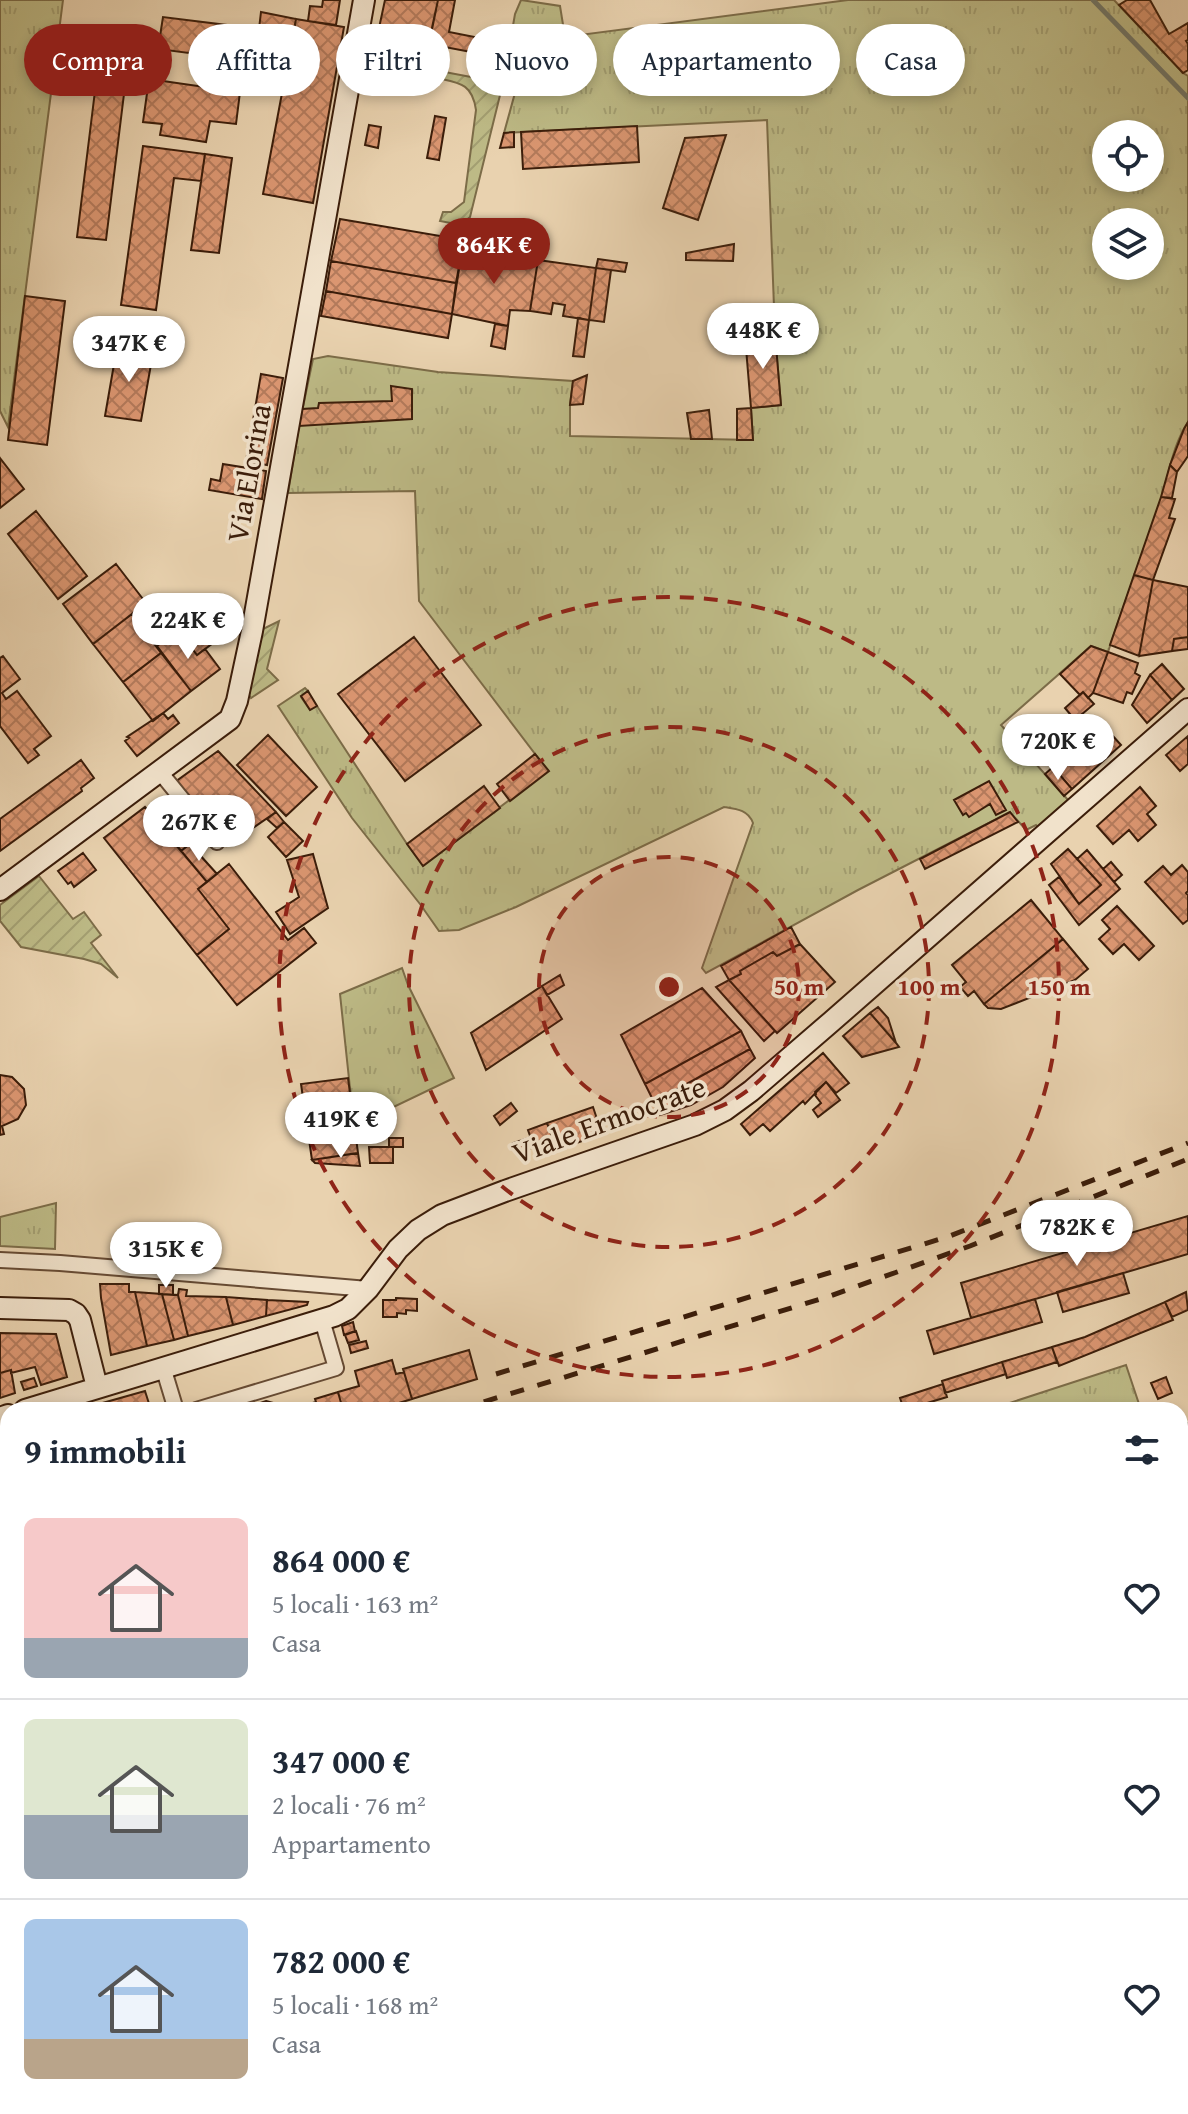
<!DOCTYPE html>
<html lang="it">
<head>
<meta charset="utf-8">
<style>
  :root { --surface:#fff; --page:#f6f6f7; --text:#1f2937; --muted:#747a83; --line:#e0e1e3; --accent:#8f2418 }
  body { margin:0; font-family:"Gentium Book Plus",serif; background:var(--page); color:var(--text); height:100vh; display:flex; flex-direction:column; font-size:30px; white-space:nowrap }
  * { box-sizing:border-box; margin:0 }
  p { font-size:26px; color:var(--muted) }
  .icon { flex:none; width:44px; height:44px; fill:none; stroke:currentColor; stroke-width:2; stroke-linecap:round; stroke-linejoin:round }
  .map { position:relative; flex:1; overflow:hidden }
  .side { position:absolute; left:0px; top:1402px; width:1188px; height:712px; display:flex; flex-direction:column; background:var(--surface); border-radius:24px 24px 0 0; box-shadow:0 4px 12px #0003 }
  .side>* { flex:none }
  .hud { position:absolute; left:24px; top:24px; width:1140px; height:72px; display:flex; gap:16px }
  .tools { position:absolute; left:1092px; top:120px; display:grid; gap:16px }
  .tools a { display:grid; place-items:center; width:72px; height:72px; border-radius:50%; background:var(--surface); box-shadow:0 4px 12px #0003; font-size:40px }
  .price { position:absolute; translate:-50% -68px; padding:0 18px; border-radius:28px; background:#fff; color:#222; font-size:26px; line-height:52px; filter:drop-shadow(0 2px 4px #0008) }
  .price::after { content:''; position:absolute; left:50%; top:48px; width:24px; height:18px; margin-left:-12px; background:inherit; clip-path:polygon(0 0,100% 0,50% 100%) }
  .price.active { background:var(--accent); color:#fff }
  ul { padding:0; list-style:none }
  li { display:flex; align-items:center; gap:24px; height:200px; padding:0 24px }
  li+li { border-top:2px solid var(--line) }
  li span { display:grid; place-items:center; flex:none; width:224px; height:160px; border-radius:12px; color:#555 }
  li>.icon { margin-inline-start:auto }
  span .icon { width:96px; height:96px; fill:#fffc; stroke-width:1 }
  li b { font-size:34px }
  h2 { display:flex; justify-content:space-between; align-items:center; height:96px; padding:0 24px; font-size:34px }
  .chip { padding:0 28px; border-radius:36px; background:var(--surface); box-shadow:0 4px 12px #0003; font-size:28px; line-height:72px }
  .chip.active { background:var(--accent); color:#fff }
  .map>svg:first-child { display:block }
  .grass { fill:url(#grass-tufts); stroke:#7c6c48; stroke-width:2; fill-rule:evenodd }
  .park { fill:url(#park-dots); stroke:#7c6c48; stroke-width:2 }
  .garden { fill:url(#garden-furrows); stroke:#7c6c48; stroke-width:2 }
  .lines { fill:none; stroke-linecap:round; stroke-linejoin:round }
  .stream { stroke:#72796c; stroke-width:5 }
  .building { fill:url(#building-cross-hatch); stroke:#3b1d0a; stroke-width:2 }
  .street-casing { stroke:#664a33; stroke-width:18 }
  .secondary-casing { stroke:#3b1d0a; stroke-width:24 }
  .street { stroke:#f1e2cb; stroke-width:14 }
  .secondary { stroke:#f1e2cb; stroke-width:20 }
  .rail { stroke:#3b1d0a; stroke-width:5; stroke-dasharray:14 14; stroke-linecap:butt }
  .ring { fill:none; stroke:#8f2418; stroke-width:4; stroke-dasharray:14 10 }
  .labels { text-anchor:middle; stroke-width:7; stroke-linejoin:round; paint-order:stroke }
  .street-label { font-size:30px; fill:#3b1d0a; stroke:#f1e2cb }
  .centre { fill:#8f2418; stroke:#f1e2cb; stroke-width:4 }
  .ring-label { font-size:24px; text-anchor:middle; font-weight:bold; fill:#8f2418; stroke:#f1e2cb; stroke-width:7; stroke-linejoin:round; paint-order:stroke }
</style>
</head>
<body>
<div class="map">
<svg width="1188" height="2114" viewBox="0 0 1188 2114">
  <defs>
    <pattern id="grass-tufts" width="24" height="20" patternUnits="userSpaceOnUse" patternTransform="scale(2)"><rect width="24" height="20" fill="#bdba86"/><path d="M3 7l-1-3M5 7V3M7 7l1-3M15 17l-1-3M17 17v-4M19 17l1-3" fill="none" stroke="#a39f72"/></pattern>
    <pattern id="park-dots" width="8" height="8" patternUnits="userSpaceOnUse" patternTransform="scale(2)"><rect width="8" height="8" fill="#bdba86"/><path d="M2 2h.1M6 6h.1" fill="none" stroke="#a39f72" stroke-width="1.8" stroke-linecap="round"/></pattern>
    <pattern id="garden-furrows" width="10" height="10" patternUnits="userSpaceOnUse" patternTransform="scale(2)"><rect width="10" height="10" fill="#bdba86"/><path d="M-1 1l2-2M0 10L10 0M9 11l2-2" fill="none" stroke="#a39f72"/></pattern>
    <pattern id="building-cross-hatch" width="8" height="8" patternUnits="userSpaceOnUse" patternTransform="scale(2)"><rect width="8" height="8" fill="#db9671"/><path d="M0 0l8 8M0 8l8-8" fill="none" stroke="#b37a5b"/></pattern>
  </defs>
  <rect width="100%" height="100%" fill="#e9d2af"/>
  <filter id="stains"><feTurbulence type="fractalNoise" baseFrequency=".0025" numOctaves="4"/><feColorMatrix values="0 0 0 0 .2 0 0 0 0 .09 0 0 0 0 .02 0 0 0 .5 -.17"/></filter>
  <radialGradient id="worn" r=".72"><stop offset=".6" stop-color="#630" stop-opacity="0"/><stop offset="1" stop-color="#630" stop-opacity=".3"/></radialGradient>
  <path class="grass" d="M0,0H63L8,427L0,411Z
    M521,0L560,6L565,37L848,0H1114L1183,73L1188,76V422C1173,444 1169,474 1161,499C1144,550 1125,601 1108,652L1091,646L1001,725L1069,801L1039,829L1036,825L1026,830L1010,812L858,890L706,973L702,968L753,823C748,810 737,809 724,807L516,907L459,930L439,931L420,904L352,818L278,706L305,688L308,691L301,697L310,710L317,706L407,844L423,865L548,771L419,601L415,491L288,493L299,426L313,359L328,356L438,372L573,381L570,405V436L753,440L751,408L781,405L775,334L767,120L504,133L524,60L508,54L515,14ZM1106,134H1150V178H1106ZM1106,222H1150V266H1106Z
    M402,968L408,985L454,1078L354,1126L340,994Z
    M56,1203L55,1249L0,1246V1217Z
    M1126,1365L1141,1410H988Z
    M1188,1423V1519L1180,1523V1426Z"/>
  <path class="park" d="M521,2106H670L667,2114H542Z"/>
  <path class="garden" d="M434,70L503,83L470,217L461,225L440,221L443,212H451L464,202L476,110C472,81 457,83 432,77Z
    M279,621L267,669L278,680L251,698L249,695L261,630Z
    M39,876L73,919L84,912L101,935L91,943L118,978L101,964L84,959L21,947L0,921V905Z"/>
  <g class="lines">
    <path class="stream" d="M1093,0L1188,98"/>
  </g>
  <path class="building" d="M323,0H340L336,25L308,21L310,6L322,7Z
    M385,0H438L430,37L379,28Z
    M438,0H455L449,32L510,44L505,69L490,66L492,56L429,44Z
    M1127,0H1150L1169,34L1188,23V40L1186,41L1188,44V70L1183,73L1119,5Z
    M261,12L296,19L288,66L158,49L163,17L259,29Z
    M296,19L344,27L313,203L263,194Z
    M103,26L132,29L106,240L77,237Z
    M379,28L430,37L423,75L372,65Z
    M149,79L240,92L236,124L210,121L206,142L160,135L162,124L143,122Z
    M435,116L446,118L439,160L427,158Z
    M369,125L381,127L378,148L365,145Z
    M637,126L639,162L523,169L521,132Z
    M514,132V147L500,148L504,133Z
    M726,135L698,220L663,208L685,138Z
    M143,146L205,154L201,181L174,178L156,310L121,305Z
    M205,154L232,158L219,253L191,250Z
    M340,219L464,240L456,283L331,261Z
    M734,244L733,261L686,260V253Z
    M462,250L538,260L530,311L510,310L508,326L452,314Z
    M598,259L627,263L625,272L596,268Z
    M538,260L596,268L589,320L563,316L565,305L553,303L551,314L530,311Z
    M331,261L456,283L452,314L326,291Z
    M596,268L611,270L604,322L589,320Z
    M326,291L452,314L448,338L321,316Z
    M25,296L65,301L47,445L8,440Z
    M578,318L589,320L584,357L573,356Z
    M495,324L508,326L505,349L491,346Z
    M775,334L781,405L751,408L745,336Z
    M117,347L153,353L141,421L105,416Z
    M261,374L283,378L267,465L246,461Z
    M587,375L583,404L570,405L573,381Z
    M391,386L412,389V419L299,426L302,409L318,408L319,403L392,401Z
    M751,408L753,440H737V409Z
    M709,410L712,439H691L687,413Z
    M1188,422V456L1177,472L1170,465L1184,429Z
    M0,458L24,489L0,508Z
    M223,464L266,471L262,499L209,490L211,479L220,481Z
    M1170,465L1177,472L1172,498L1161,497Z
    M1161,497L1175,499L1169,518L1175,519L1153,580L1134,575Z
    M36,511L87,576L58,599L8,534Z
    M116,564L146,603L93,644L63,604Z
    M1134,575L1153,580L1139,656L1110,645Z
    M1153,580L1188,587V637L1174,639L1172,651L1139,656Z
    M194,602L221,637L197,655L170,620Z
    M132,614L161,653L123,682L93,644Z
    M178,630L197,655L205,649L220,669L191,691L157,646Z
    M414,637L481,725L405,781L338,694Z
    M1188,637V649L1172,651L1174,639Z
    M1091,646L1108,652L1093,693L1088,698L1083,692L1080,695L1060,674Z
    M1108,652L1138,663L1135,673L1140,676L1132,694L1127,692L1123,703L1093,693Z
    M161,653L191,691L153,721L123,682Z
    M3,656L20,679L2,693L6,699L17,691L51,736L34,749L39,755L28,763L0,726V658Z
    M1162,664L1184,689L1172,700L1150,675Z
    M1150,675L1172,700L1147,723L1132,705Z
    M308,691L317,706L310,710L301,696Z
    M1083,692L1094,704L1075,720L1065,708Z
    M163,713L168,719L173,715L179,723L137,756L125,741L129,738L127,737Z
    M1102,724L1121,745L1072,789L1053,767Z
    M268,735L317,787L286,816L237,765Z
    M1068,736L1077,746L1053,767L1044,757Z
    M1188,736V764L1180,771L1166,755Z
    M218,751L276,812L227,846L175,782Z
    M535,754L549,771L510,801L497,784Z
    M81,760L94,778L81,788L82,791L0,851V819Z
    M1053,767L1072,789L1064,796L1045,774Z
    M989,781L1006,810L996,815L990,804L969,817L966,813L963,815L954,800Z
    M484,786L500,808L423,866L407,844Z
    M1140,787L1156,806L1147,814L1156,825L1138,841L1129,830L1113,844L1097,826Z
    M173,796L203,833L181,851L151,815Z
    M145,807L207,882L198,889L229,929L197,955L104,838Z
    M276,812L284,822L277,828L267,819Z
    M1010,812L1018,822L925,869L920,859Z
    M284,822L303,841L286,857L268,837Z
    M190,844L217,874L207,882L181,851Z
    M1068,849L1101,885L1079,904L1051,864Z
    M1087,850L1120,889L1079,925L1049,885L1059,877L1079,904L1101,885L1077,859Z
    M83,853L96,870L74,887L71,882L68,884L58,871Z
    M313,854L328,908L290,934L276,912L299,897L287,860Z
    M1111,862L1122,875L1114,882L1103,869Z
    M229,864L288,940L304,928L316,943L237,1005L197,955L229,929L198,889Z
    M1182,865L1188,872V891L1186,893L1188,895V920L1183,924L1145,882L1163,866L1171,875Z
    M1031,900L1063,939L984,1004L974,991L968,996L960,987L966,982L952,965Z
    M1117,906L1154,946L1139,960L1124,944L1113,954L1099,939L1110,929L1102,920Z
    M791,927L800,944L777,956L773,952L740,971L741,974L729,980L721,966Z
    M1063,939L1088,969L1075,980L1001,1009L988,1008L984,1004Z
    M800,944L835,982L777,1033L729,980L741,974L740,971L773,952L777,956Z
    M560,975L564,985L547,995L542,986Z
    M729,980L775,1031L764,1041L716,987Z
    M542,986L562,1019L486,1070L471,1033Z
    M702,988L741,1031L645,1084L621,1035Z
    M878,1007L888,1018L896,1043L870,1013Z
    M870,1013L896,1043L899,1047L862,1057L843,1036Z
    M741,1031L750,1049L654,1102L645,1084Z
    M750,1049L755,1058L723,1087L691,1105L660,1115L654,1102Z
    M823,1053L849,1083L836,1093L826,1082L805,1104L803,1101L770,1131L763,1124L750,1135L741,1124Z
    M0,1075L12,1077L24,1089L26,1105L18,1119L2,1126L4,1134L0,1135Z
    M348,1078L358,1153L312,1160L301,1084Z
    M826,1082L840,1100L818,1117L813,1110L821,1103L815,1095L816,1094L815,1092Z
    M511,1103L517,1111L500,1125L494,1116Z
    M593,1107L602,1134L557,1150L547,1123Z
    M547,1123L553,1140L534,1147L528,1130Z
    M531,1137L534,1147L517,1153L513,1143Z
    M389,1138H403V1147H389Z
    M369,1147H393V1163H370Z
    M358,1153L360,1166L315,1163L312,1160Z
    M1188,1216V1254L971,1318L961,1283Z
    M1123,1273L1129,1293L1063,1312L1057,1292Z
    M100,1284H129V1292H135L147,1346L111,1355L101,1298Z
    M159,1285H173V1295L159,1294Z
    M179,1289L187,1290L186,1296L226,1297L233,1325L188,1336L178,1295Z
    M135,1292L162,1294L174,1340L147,1346Z
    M1186,1292L1188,1310L1172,1317L1165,1302Z
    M162,1294L178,1295L188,1336L174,1340Z
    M226,1297L267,1300L266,1316L233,1325Z
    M396,1298L417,1299V1311L406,1310V1314L397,1313V1317H383V1300H396Z
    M1035,1299L1042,1322L934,1354L927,1331Z
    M267,1300L308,1302L307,1305L266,1316Z
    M1165,1302L1173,1320L1059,1366L1052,1347L1085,1337Z
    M353,1322L355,1331L344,1335L342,1326Z
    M356,1331L359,1340L348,1343L345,1335Z
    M0,1333L56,1334L67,1377L41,1385L35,1367L11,1373V1370L0,1373Z
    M366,1341L368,1348L351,1353L349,1345Z
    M1052,1347L1057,1362L1007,1378L1002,1362Z
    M469,1350L477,1379L412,1399L403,1369Z
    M392,1360L396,1374L404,1372L412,1399L399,1403L400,1406L385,1410H343L338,1392L359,1386L355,1371Z
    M1002,1362L1006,1374L945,1393L942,1381Z
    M11,1370L15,1393L0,1398V1373Z
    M1166,1377L1172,1393L1158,1399L1151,1383Z
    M34,1378L37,1386L24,1390L21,1382Z
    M943,1384L947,1397L904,1410L900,1398Z
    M145,1391L151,1410H101L99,1404Z
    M338,1392L343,1410H289L316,1402L315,1399Z
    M266,1401L273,1403L279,1410H239Z
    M8,1430V1487L3,1489L0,1481V1432Z
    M0,1481L3,1489L8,1487V1512L1,1515Z
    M8,1724V1767L0,1770V1726Z
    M8,1801V1834L0,1838V1805Z
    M8,1870V1903L7,1901L0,1905V1874Z
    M7,1901L8,1908L6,1914L8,1919V1930L0,1928V1905Z
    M1180,1929L1188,1931V1961L1180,1958Z
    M0,1955L8,1958V1997L4,2007L8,2008V2041L0,2043Z
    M1188,1964V2017L1183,2025L1180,2024V1971H1185Z
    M7,2061L8,2072L5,2076L2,2075L0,2081V2063Z
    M8,2072V2106H21L17,2114H0V2081L2,2075L5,2076Z
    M21,2106H47L45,2114H17Z
    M47,2106H116L113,2114H45Z
    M178,2106H252L249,2107L250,2109L241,2114H176Z
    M303,2106H339L336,2114H322V2112Z
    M715,2106H746L743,2114H713Z
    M759,2106H817L814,2114H783L784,2110L778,2108L777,2112Z
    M935,2106H1001L998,2114H959Z
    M1034,2106H1066L1064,2114H1032Z
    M1089,2106H1137L1132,2114H1119Z"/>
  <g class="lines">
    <g class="street-casing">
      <path id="street" d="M160,772L217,842
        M0,1260L60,1263L368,1289
        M163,1367L176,1410
        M196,1410L336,1368L322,1320
        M0,1854L8,1851
        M1180,1901L1188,1903
        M0,1941L8,1944
        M0,2053L8,2050
        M1180,2058L1188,2045
        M443,2106L465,2114
        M888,2106L911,2114
        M156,2114L158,2106
        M697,2114L699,2106
        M1015,2114L1018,2106
        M1138,2114L1142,2106"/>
    </g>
    <g class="secondary-casing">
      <path id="secondary" d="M0,890L230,719L237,701L252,631L364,0
        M0,1308L69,1310L76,1314L80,1320L97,1387
        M25,1410L334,1316L348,1309L368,1289L398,1249L418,1230L442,1215L505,1191L695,1125L725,1110L751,1091L831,1022L1188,709
        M0,1418L8,1415"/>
    </g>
    <use href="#street" class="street"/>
    <use href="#secondary" class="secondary"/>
    <path class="rail" d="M496,1374L947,1237L1188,1143
      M457,1410L827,1297L970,1246L1188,1159"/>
  </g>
  <circle cx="669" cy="987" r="130" fill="#8f2418" fill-opacity=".12"/>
  <g class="ring">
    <circle cx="669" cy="987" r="130"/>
    <circle cx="669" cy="987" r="260"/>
    <circle cx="669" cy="987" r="390"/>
  </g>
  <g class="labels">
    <g class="street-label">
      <text transform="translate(249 473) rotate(-80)" y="10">Via Elorina</text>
      <text transform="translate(609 1120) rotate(-20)" y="10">Viale Ermocrate</text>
    </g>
  </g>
  <circle cx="669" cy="987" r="12" class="centre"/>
  <g class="ring-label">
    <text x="799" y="995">50 m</text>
    <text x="929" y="995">100 m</text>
    <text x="1059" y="995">150 m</text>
  </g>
  <rect width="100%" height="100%" filter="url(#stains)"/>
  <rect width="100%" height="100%" fill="url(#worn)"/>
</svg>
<div class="tools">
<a><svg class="icon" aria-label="locate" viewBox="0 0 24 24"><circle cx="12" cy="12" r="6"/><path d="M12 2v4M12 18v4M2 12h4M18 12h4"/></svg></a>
<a><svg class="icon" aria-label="layers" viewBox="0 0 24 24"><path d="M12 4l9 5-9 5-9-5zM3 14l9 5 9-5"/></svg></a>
</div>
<b class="price active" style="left:494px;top:286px">864K €</b>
<b class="price" style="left:763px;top:371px">448K €</b>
<b class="price" style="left:129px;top:384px">347K €</b>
<b class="price" style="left:188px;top:661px">224K €</b>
<b class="price" style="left:1058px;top:782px">720K €</b>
<b class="price" style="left:199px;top:863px">267K €</b>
<b class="price" style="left:341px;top:1160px">419K €</b>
<b class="price" style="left:1077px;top:1268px">782K €</b>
<b class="price" style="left:166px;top:1290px">315K €</b>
<div class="hud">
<a class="chip active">Compra</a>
<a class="chip">Affitta</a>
<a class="chip">Filtri</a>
<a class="chip">Nuovo</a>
<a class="chip">Appartamento</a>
<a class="chip">Casa</a>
</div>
<section class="side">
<h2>9 immobili<svg class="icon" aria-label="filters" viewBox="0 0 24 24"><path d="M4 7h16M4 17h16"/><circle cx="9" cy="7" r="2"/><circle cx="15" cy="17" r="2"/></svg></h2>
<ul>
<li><span style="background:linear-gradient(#f6c9c9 75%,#9aa5b1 0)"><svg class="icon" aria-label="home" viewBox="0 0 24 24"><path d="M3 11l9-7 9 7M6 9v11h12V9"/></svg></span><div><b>864 000 €</b><p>5 locali · 163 m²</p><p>Casa</p></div><svg class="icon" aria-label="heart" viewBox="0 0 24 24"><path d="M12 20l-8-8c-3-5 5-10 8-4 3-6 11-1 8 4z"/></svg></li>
<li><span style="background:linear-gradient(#dfe7d0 60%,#9aa5b1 0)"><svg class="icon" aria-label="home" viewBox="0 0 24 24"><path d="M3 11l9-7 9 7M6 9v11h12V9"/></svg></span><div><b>347 000 €</b><p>2 locali · 76 m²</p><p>Appartamento</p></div><svg class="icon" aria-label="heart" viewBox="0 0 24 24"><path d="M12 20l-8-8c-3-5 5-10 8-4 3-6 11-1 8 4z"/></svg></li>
<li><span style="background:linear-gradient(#a9c7e8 75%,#b9a48a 0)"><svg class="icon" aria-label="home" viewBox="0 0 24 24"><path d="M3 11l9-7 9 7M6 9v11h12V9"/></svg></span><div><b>782 000 €</b><p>5 locali · 168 m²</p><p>Casa</p></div><svg class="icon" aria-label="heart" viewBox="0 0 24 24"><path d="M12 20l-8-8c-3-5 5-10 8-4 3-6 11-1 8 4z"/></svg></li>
</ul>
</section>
</div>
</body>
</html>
